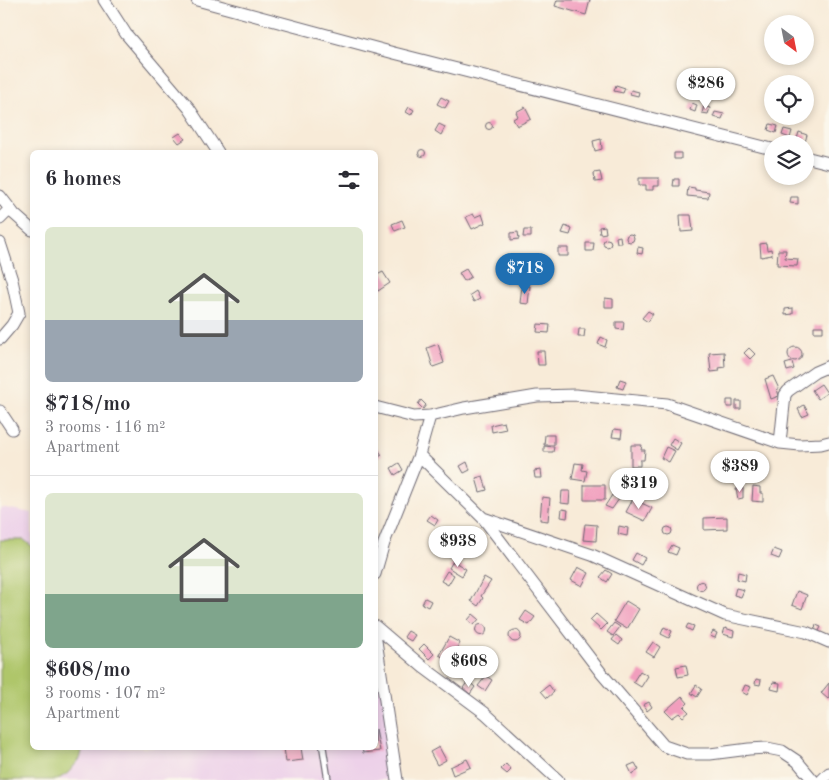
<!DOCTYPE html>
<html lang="en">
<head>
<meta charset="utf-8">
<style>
  :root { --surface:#fff; --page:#f2f2f3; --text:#2b2b33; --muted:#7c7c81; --line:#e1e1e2; --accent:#1f6fb2 }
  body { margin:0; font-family:"Old Standard TT",serif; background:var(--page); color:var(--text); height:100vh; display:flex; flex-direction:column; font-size:19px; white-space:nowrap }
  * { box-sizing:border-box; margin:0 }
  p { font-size:16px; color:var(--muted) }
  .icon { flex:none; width:28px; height:28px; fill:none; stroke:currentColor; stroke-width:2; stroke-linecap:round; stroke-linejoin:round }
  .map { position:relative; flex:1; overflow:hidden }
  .side { position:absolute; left:30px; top:150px; width:348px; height:600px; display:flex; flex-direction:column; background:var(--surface); border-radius:8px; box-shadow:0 2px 8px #0003 }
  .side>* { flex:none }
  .needle { width:32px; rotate:148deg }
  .fabs { position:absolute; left:764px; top:15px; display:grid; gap:10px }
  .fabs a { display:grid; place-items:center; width:50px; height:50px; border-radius:50%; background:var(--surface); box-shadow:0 2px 8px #0003; font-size:25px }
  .price { position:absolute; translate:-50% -42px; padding:0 11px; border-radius:18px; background:#fff; color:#222; font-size:16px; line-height:32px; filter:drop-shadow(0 1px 2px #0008) }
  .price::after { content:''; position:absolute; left:50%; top:30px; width:15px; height:11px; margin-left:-8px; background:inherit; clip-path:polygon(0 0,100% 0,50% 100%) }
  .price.on { background:var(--accent); color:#fff }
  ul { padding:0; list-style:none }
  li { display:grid; align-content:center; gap:10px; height:265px; padding:0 15px }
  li+li { border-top:1px solid var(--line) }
  li span { display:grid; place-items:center; height:155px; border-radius:8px; color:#555 }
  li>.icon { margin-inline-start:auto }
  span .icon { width:90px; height:90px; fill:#fffc; stroke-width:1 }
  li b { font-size:21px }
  h2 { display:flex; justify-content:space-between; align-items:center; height:60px; padding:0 15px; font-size:21px }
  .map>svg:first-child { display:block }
  .built { fill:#edd1e9 }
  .grass { fill:#afc66b; stroke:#687453 }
  .building { fill:#f19ebd }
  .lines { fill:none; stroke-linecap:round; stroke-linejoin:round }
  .lane-casing { stroke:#6d6872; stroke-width:8 }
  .street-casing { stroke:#6d6872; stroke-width:13 }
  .lane { stroke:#fff; stroke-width:5.5 }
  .street { stroke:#fff; stroke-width:11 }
</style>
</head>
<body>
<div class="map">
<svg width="829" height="780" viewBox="0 0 829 780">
  <rect width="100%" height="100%" fill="#fbf7ec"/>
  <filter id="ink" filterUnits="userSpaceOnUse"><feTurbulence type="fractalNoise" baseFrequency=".02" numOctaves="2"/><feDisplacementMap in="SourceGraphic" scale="10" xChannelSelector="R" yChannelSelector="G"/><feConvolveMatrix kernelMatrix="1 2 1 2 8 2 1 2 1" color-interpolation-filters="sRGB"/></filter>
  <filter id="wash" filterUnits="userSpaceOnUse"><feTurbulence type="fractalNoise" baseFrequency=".0096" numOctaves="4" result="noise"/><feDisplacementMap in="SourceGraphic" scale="20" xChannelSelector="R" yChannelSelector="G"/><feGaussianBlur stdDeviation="1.12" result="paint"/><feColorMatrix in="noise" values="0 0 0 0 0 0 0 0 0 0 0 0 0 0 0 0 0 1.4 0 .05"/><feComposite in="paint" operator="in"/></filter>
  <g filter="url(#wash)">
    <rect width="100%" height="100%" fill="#f8ebd8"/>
    <path class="built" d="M0,507L32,513V748H375V619L395,780H0Z"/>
    <path class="grass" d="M0,540H24L32,546V748H83L80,759L68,773L57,780H0Z"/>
    <g id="blocks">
      <path class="building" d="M557,0H590L586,15L555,6Z
        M616,85L625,88L623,93L614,91Z
        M631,90L639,92L638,96L630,94Z
        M441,97L449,101L445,108L437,104Z
        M692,103L697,105L695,112L690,110Z
        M704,106L710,108L708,114L702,113Z
        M409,107L414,110L411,115L406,112Z
        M525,107L531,119L517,126L513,119L518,116L516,112Z
        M715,112L724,114L722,119L713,117Z
        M485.5 126a3.5 3.5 0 1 1 7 0a3.5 3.5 0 1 1-7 0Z
        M439,124L445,127L441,135L435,131Z
        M770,124L778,126L776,133L768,130Z
        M784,129L792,131L790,138L782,135Z
        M799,132L807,135L805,142L797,139Z
        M180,133L185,139L179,143L174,137Z
        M601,139L602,149L595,151L593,141Z
        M418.5 153a3.5 3.5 0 1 1 7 0a3.5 3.5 0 1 1-7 0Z
        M674,153H681V159H674Z
        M600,172L602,181L595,182L594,173Z
        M639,178H659V186H653V190H646V185H639Z
        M674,179H679V186H673Z
        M688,187L695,188V190L709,192L708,198L687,196Z
        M791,197H798V204L790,203Z
        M473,214L475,217L482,214L485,223L472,229L466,217Z
        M680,215H691L693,231L681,232Z
        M402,220L405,227L395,231L392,224Z
        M565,226L572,229L570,235L562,233Z
        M605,226L606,233L600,234L599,227Z
        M524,230H531V237H523Z
        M518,232L519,239L511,240V233Z
        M626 238a4 4 0 1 1 8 0a4 4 0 1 1-8 0Z
        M620,236L621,243H617L616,237Z
        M603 243a4 4 0 1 1 8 0a4 4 0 1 1-8 0Z
        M586,243H594L593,251H586Z
        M766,243L767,250L771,249L772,255L761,257L760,244Z
        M638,247L643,248L642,254L637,253Z
        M558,248H568V256H558Z
        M778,250H786L785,258L798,259L797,266L777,265Z
        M466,269L471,277L464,281L459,273Z
        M383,272L390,283L378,291L375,286V276Z
        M522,285L530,286L528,304L520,303Z
        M476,291L480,299L474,302L470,295Z
        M605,298L613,299V307H605Z
        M793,308V314L785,315V309Z
        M648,311L653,314L648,322L642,318Z
        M616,322H624L623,330L616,329Z
        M538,324L550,325L549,333L537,332Z
        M814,326H823V332H814Z
        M579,329H585L584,337H578Z
        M601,337L607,340L605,347L598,344Z
        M438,344L444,363L433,367L427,348Z
        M788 354a7 7 0 1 1 14 0a7 7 0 1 1-14 0Z
        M749,348L755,354L750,359L744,353Z
        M537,351H544L545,365H538Z
        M724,352L725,367L719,368L720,371L711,372L709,353Z
        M792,362L794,369L787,371L785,364Z
        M773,376L779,389H777L779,396L771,399L765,379Z
        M620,379L626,381L623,389L617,387Z
        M821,384L827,393L818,399L812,390Z
        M421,400L426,405L423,409L418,404Z
        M727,400H733V407H727Z
        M736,401H741V409H736Z
        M804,405L809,414L802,417L798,409Z
        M504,422L506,429L492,432L491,425Z
        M614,429L622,430L621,438L612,437Z
        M545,435H554V445H544Z
        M673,438L681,443L677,450L669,445Z
        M375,445L382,455L375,459Z
        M631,445H642L641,450H645L644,460H640V466H631Z
        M544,446L554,447L553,452H544Z
        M666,447L675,451L669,462L661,458Z
        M751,457H757V464H751Z
        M467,462L470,470L464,473L460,466Z
        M399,463L403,470L395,475L391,468Z
        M575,463L583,464L582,470L587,471L585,481L572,479Z
        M541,470L542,478H535L534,471Z
        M483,476L487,490L480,492L476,478Z
        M584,485H605V500H584Z
        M753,486L760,487V493H763V502L752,501Z
        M743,488V498L738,499L736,489Z
        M562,491H570L569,504L561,503Z
        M612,495L619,499L612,509L605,506Z
        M542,497L550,498L548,521L540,520Z
        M633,499L652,508L645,521L626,512Z
        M562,509L568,510L567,518L561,517Z
        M431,515L438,520L435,525L427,520Z
        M727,517V529L704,530V518Z
        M585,524L597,525L596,541L583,540Z
        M619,526L628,528L627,536L618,534Z
        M664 531a4 4 0 1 1 8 0a4 4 0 1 1-8 0Z
        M672,545L679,548L676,555L668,552Z
        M774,549L782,552L779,559L771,556Z
        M636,553L645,558L641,565L632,560Z
        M453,561L466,569L462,576L449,568Z
        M578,567L589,573L582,586L571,580Z
        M606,570L612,574L607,582L600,577Z
        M447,571L454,575L448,585L441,581Z
        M738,572L746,574L745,581L737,579Z
        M484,577L491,581L481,596L483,598L478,606L471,601Z
        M696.5 586a4.5 4.5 0 1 1 9 0a4.5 4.5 0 1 1-9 0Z
        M736,588L744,590L741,597L734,595Z
        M797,591L807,595L802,609L792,605Z
        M425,598L431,601L428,607L422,604Z
        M626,601L639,609L627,629L614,621Z
        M526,611L535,617L529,625L520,620Z
        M473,614L479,619L474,625L468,620Z
        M596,614L607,624L601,630L590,620Z
        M614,623L620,627L613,636L607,632Z
        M688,624L694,626L692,631L686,628Z
        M475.5 630a5.5 5.5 0 1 1 11 0a5.5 5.5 0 1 1-11 0Z
        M816,625L821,627L818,633L814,631Z
        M664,627L672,631L669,638L661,634Z
        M725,628L734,631L733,637L723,634Z
        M509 636a6 6 0 1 1 12 0a6 6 0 1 1-12 0Z
        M408,631L415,635L411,641L404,637Z
        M713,631L717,633L715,638L710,636Z
        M616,635L622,640L619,645L612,640Z
        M449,637L460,643L451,661L439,655Z
        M653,642L660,647L654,657L646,652Z
        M424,644L434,654L429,659L419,649Z
        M686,665L688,675L678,677L676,667Z
        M640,671L648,676L641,687L633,682Z
        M486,676L492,680L485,691L478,686Z
        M756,679L761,680L760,685L755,684Z
        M468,681L475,687L470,694L463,688Z
        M773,682L780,683L779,691L771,689Z
        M829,683V698L828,699L821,693Z
        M549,685L554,692L547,698L541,691Z
        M696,685L702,689L697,697L691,693Z
        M745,685L751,687L747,695L742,692Z
        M682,696L688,703L684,707L689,712L683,717L679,713L672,718L665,711Z
        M649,702L652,707L647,711L643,705Z
        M376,729L380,751L363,753L362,748H375Z
        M439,747L446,760L437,765L430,752Z
        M284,748H301L303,760L286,762Z
        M467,759L471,767L453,775L450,767Z
        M635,763L639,770L632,774L628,766Z
        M506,764L511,770L507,774L501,769Z"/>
    </g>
  </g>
  <g filter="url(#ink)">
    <use href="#blocks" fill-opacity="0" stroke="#6d6872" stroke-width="1"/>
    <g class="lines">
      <g class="lane-casing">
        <path id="lane" d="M323,748L328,780"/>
      </g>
      <g class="street-casing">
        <path id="street" d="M104,0L126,34L189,108L218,152
          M197,0L394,53L772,149
          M805,157L829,163
          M0,196L14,214L32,230
          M0,219L10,209
          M0,243L12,280L19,313L12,325L0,339
          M375,407L414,417L430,416L464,408L537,396L575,395L667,404L780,443L800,445L821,444L829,442
          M0,411L12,429
          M780,443L785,395L788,391L815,372L829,366
          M419,455L483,518L602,674L664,746L687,754H710L749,749L767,748L782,751L797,761L813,780
          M483,518L592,555L725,615L806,632L829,642
          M375,574L384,543L419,455L430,416
          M375,626L423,667L485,713L558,780
          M375,634L397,780
          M822,780L829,773"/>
      </g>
      <use href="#lane" class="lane"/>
      <use href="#street" class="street"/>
    </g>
  </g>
</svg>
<div class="fabs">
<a><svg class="needle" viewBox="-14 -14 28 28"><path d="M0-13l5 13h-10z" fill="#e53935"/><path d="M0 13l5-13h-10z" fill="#7c7c81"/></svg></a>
<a><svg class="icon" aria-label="locate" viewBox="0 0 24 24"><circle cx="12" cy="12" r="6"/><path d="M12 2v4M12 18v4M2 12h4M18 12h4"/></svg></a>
<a><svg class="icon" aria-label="layers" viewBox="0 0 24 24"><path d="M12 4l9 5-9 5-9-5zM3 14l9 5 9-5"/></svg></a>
</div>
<b class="price" style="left:706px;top:110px">$286</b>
<b class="price on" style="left:525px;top:295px">$718</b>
<b class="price" style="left:740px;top:493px">$389</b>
<b class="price" style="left:639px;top:510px">$319</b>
<b class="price" style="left:458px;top:568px">$938</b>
<b class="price" style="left:469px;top:688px">$608</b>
<section class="side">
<h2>6 homes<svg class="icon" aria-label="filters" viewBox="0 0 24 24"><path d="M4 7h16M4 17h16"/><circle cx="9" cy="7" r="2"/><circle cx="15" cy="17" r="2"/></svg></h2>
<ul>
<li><span style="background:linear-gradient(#dfe7d0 60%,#9aa5b1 0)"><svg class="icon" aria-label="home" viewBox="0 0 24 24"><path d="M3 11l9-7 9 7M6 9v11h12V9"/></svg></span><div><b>$718/mo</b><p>3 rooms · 116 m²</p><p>Apartment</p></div></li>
<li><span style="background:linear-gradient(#dfe7d0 65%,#7fa58c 0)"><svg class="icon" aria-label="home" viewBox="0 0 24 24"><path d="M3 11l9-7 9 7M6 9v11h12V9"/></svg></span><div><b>$608/mo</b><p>3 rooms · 107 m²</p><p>Apartment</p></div></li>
</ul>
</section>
</div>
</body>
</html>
